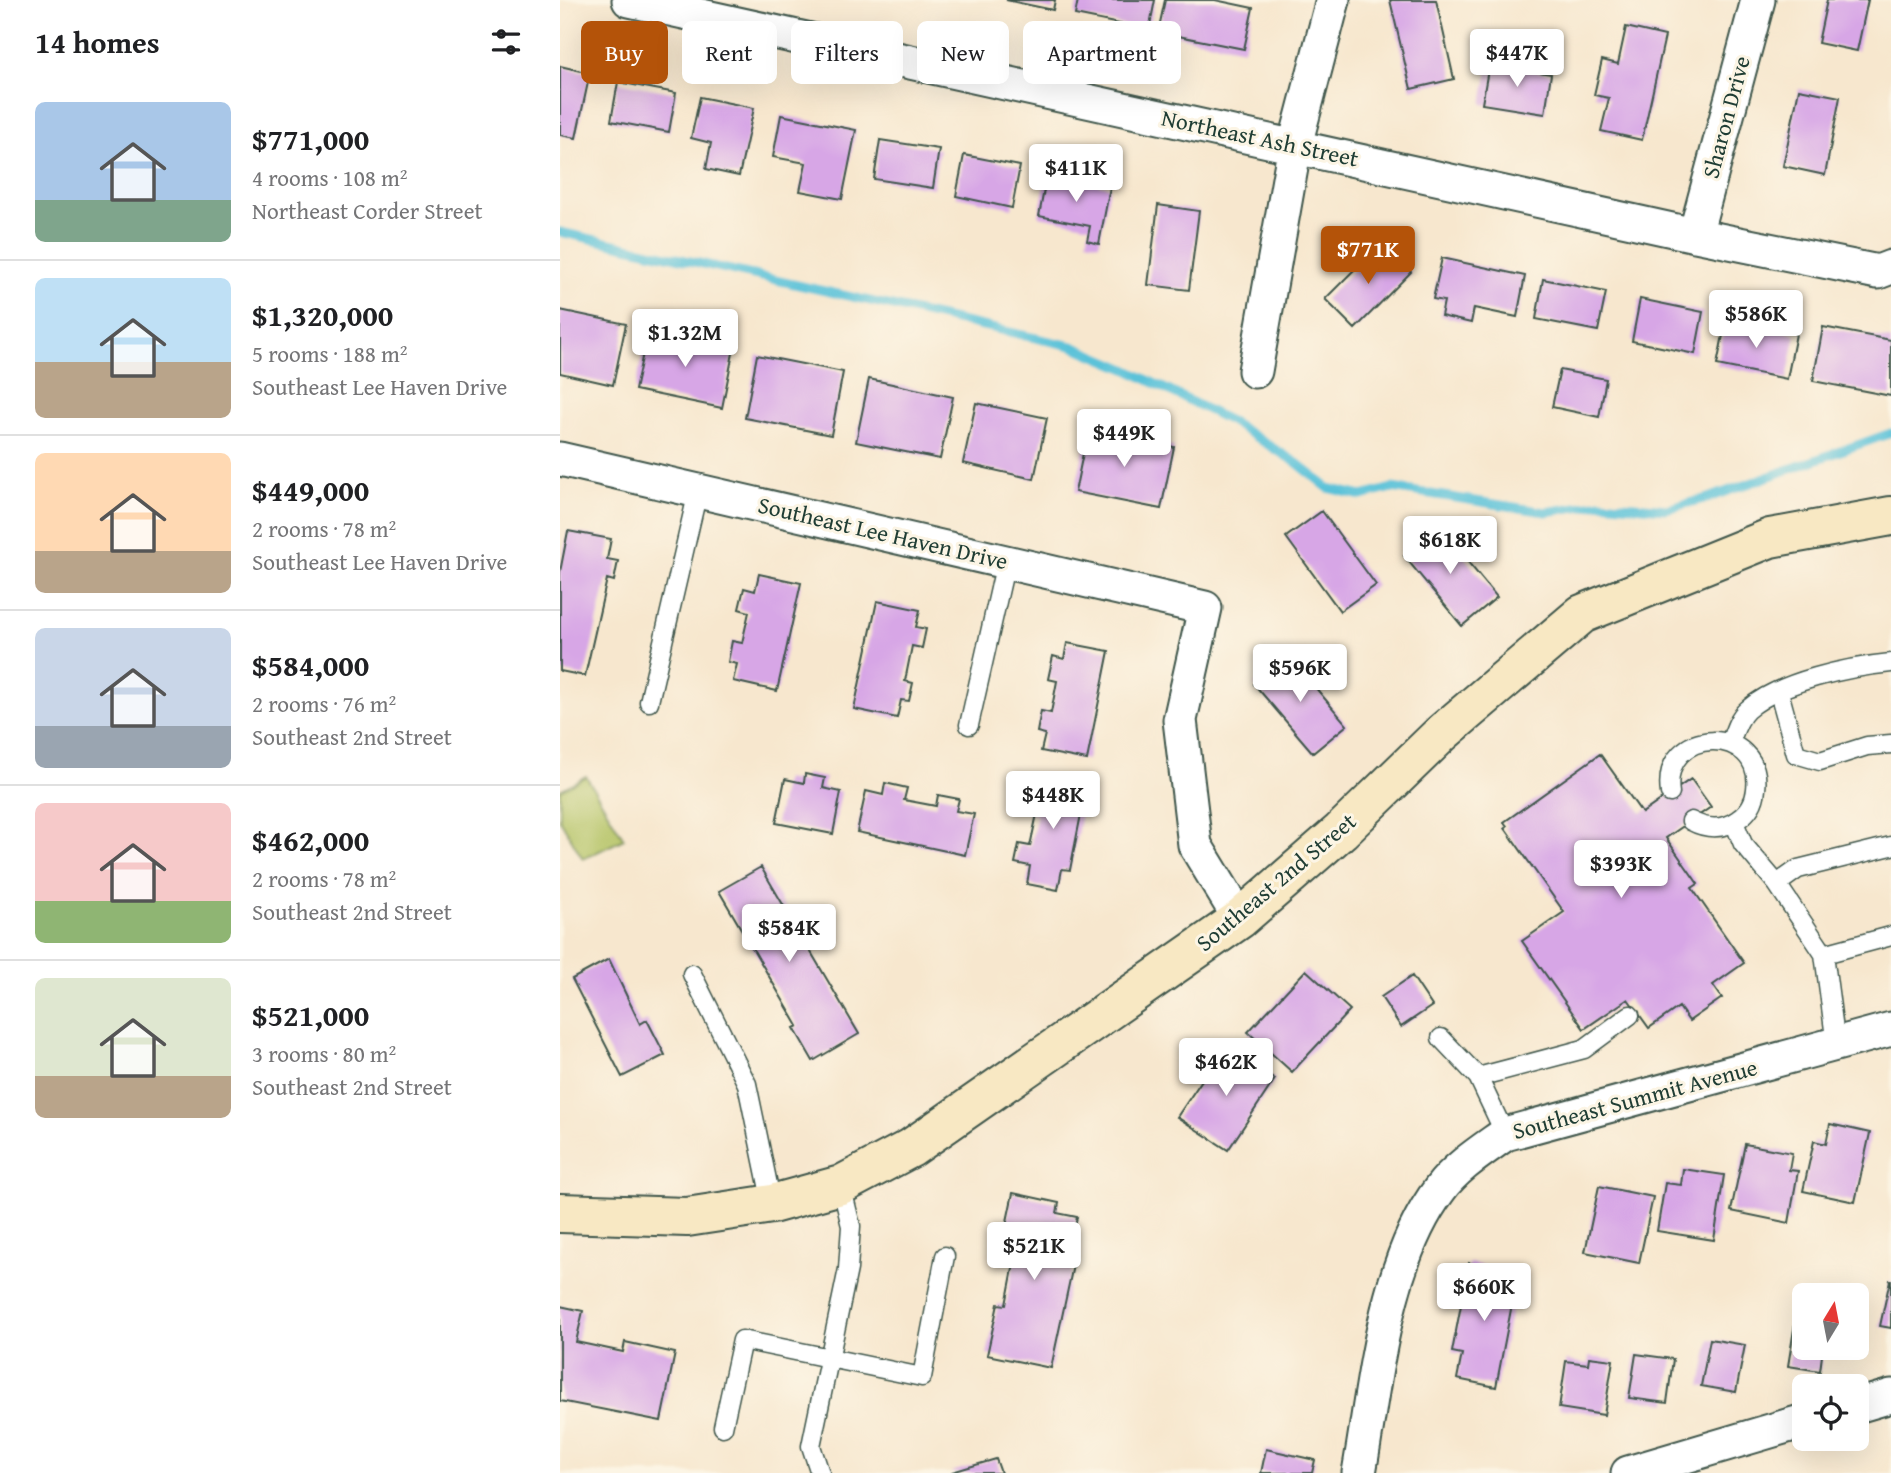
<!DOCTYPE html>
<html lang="en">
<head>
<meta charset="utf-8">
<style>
  :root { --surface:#fff; --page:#f2f2f2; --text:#202124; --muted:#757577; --line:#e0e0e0; --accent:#b45309 }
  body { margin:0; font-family:"Gentium Book Plus",serif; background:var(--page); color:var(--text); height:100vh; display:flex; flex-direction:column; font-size:26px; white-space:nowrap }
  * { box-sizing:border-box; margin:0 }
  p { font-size:23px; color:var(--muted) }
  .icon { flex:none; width:38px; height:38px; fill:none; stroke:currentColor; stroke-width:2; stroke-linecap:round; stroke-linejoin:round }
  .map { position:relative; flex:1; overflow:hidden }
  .drawer { display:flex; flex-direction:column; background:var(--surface); width:560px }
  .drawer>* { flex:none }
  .top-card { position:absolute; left:21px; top:21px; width:665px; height:63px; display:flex; gap:14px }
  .needle { width:46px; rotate:10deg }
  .tools { position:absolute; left:1232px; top:1283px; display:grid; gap:14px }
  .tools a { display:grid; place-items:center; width:77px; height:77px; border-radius:10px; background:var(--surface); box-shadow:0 7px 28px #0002; font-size:35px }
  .price { position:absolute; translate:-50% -60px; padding:0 16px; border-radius:7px; background:#fff; color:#222; font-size:23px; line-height:46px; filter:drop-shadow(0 2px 4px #0008) }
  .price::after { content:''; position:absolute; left:50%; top:42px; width:21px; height:16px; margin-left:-10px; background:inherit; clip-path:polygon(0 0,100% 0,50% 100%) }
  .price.active { background:var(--accent); color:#fff }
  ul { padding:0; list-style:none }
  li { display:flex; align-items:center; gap:21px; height:175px; padding:0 35px }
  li+li { border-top:2px solid var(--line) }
  li span { display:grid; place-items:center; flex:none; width:196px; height:140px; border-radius:10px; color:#555 }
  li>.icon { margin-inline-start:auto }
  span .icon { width:84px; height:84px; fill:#fffc; stroke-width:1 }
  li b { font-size:30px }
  h2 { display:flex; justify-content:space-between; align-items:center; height:84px; padding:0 35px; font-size:30px }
  .tag { padding:0 24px; border-radius:10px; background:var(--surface); box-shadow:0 7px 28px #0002; font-size:24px; line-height:63px }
  .tag.active { background:var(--accent); color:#fff }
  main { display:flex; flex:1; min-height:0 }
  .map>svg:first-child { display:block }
  .green { fill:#b3c264; stroke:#69804c; stroke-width:2 }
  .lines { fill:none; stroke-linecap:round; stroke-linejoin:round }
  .stream { stroke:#5cc2d9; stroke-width:9 }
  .building { fill:#d7a6e6 }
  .lane-casing { stroke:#3f564b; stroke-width:21 }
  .street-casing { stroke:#3f564b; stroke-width:37 }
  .secondary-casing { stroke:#3f564b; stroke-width:42 }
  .lane { stroke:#fff; stroke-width:18 }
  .street { stroke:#fff; stroke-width:33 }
  .secondary { stroke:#f8e8c3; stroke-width:38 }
  .labels { text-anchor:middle; stroke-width:6; stroke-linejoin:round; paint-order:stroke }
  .street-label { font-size:23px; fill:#1f3d34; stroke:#fcf5e5 }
</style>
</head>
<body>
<main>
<section class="drawer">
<h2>14 homes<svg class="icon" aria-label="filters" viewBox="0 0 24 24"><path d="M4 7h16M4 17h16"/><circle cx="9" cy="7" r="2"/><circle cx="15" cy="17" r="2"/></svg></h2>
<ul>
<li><span style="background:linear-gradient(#a9c7e8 70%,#7fa58c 0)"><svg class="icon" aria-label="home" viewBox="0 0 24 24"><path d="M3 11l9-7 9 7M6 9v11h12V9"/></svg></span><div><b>$771,000</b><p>4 rooms · 108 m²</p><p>Northeast Corder Street</p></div></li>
<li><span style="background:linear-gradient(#bfe0f5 60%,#b9a48a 0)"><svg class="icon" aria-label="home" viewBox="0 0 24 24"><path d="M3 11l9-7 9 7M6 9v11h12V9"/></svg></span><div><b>$1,320,000</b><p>5 rooms · 188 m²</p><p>Southeast Lee Haven Drive</p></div></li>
<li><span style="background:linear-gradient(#ffd9b3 70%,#b9a48a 0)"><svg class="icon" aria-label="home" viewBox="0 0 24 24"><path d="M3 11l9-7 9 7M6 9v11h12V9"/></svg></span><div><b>$449,000</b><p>2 rooms · 78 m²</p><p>Southeast Lee Haven Drive</p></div></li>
<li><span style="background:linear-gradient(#c9d6e8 70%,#9aa5b1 0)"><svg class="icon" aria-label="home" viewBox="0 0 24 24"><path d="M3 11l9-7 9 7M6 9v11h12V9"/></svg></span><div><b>$584,000</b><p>2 rooms · 76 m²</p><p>Southeast 2nd Street</p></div></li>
<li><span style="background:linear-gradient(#f6c9c9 70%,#8fb573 0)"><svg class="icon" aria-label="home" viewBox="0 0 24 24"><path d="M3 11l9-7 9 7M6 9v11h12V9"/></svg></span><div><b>$462,000</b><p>2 rooms · 78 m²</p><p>Southeast 2nd Street</p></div></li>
<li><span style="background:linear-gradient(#dfe7d0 70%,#b9a48a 0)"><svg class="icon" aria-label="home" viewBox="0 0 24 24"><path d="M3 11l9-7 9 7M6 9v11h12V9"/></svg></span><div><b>$521,000</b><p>3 rooms · 80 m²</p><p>Southeast 2nd Street</p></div></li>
</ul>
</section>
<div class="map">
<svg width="1331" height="1473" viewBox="0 0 1331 1473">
  <rect width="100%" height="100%" fill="#fcf5e5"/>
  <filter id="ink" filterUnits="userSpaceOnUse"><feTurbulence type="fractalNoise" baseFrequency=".0143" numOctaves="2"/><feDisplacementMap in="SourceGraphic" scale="14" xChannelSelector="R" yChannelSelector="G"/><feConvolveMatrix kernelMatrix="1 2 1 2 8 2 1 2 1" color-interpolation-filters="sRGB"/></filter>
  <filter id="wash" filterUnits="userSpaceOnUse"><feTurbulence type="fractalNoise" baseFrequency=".00686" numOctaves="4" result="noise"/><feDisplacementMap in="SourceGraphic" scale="28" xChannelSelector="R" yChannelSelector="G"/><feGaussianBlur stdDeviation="1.57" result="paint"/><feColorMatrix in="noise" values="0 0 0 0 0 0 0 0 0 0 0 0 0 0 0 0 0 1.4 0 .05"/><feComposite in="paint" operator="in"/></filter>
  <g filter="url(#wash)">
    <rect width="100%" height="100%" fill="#f7e7ce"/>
    <path class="green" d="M26,776L64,839L23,859L0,820V790Z"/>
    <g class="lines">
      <path class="stream" d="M0,232L512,346L566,369L670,421L737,463L768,488L802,496L832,488L986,512L1041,503L1106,509L1148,498L1331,433"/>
    </g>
    <g id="blocks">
      <path class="building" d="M446,0H495L493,10Z
        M518,0H595L589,30L515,15Z
        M605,0H655L693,8L684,49L598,32Z
        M830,0H876L894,79L851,89Z
        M1267,0H1308L1297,51L1258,43Z
        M1066,27L1105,36L1082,140L1041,131L1049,98L1034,95L1042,60L1058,64Z
        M929,64L991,74L985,114L922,104Z
        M0,66L30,73L16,138L0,135Z
        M58,82L116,93L109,132L51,121Z
        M1239,89L1280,97L1265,175L1223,166Z
        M140,97L194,108L179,176L146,169L151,143L131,138Z
        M221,115L296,130L282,199L240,191L246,163L213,157Z
        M320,140L379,149L373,188L314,179Z
        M404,155L460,166L452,208L396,196Z
        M487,174L550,187L539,244L527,241L530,226L479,216Z
        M598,205L639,211L629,290L588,285Z
        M821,243L851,272L795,329L765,299Z
        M882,258L965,276L957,317L914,308L911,323L881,316L884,301L873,299Z
        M983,279L1046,292L1038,331L976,319Z
        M1080,299L1143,312L1135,354L1072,341Z
        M0,310L66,324L53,385L0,373Z
        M1166,320L1236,334L1227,379L1157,365Z
        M1263,327L1331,340V396L1253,381Z
        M88,330L174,348L162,408L75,390Z
        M197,355L283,372L271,435L185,418Z
        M1000,370L1046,379L1039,417L992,407Z
        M309,379L393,397L380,459L296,442Z
        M416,403L487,418L474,479L403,463Z
        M528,429L614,447L601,509L515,492Z
        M762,511L816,585L780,611L726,537Z
        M879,527L937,597L902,626L844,556Z
        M8,531L51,539L47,559L58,561L54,581L47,579L25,676L0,671V572Z
        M199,574L241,583L217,691L173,681L177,664L168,662L172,641L182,643L189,612L179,609L184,588L195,591Z
        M317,601L360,610L356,627L366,629L362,648L352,646L345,681L353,683L349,701L341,700L337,718L294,709Z
        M507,643L549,651L527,760L481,751L485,734L477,732L481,711L491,713L497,681L488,679L493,656L504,659Z
        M728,655L787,725L753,753L694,684Z
        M1040,754L1082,813L1131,779L1151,807L1106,838L1138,884L1132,888L1184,963L1153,985L1162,998L1129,1021L1119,1007L1089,1028L1068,999L1024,1029L962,941L1004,912L945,828L947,826L944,822Z
        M245,774L265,778L263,788L281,792L273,834L216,823L225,779L244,783Z
        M485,775L527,784L510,870L502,869L498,890L467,884L470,866L455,863L459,844L470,846L477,814L466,812L471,790L482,793Z
        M325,783L347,788L344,800L376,806L378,795L399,799L396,811L414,814L405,855L297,832L306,791L323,795Z
        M201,867L299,1034L253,1061L234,1028L238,1026L159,891Z
        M49,959L80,1024L87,1020L105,1055L62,1077L12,979Z
        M746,970L790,1010L732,1072L688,1032Z
        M852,976L872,1006L841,1027L821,997Z
        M665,1046L715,1079L668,1150L617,1117Z
        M1270,1124L1310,1133L1295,1202L1243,1191L1254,1141L1266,1144Z
        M1185,1144L1232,1153L1229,1170L1238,1171L1229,1223L1171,1211Z
        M1123,1169L1164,1175L1154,1240L1097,1231L1105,1183L1121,1185Z
        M1039,1186L1093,1197L1079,1263L1025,1252Z
        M453,1193L499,1203L497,1213L517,1217L509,1255L515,1256L491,1368L427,1355L438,1304L446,1305L456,1253L441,1250Z
        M909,1263L958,1273L936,1387L897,1379L902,1354L892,1352Z
        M1330,1280H1331V1328L1320,1326Z
        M1238,1305L1244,1306V1348H1263L1260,1371L1228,1366Z
        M0,1306L23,1311L16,1342L63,1352L65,1342L115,1353L101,1421L0,1401Z
        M1150,1339L1185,1345L1176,1392L1141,1386Z
        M1076,1354L1113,1359L1107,1403L1069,1398Z
        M1029,1357L1053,1360L1044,1415L999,1408L1006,1361L1028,1364Z
        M706,1449L755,1460L752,1473H701Z
        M436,1459L441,1473H392V1472Z"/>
    </g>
  </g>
  <g filter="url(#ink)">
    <use href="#blocks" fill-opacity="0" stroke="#3f564b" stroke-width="2"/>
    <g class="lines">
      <g class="lane-casing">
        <path id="lane" d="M1219,692L1236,754L1260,761L1307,746L1331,744
          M89,702L138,491
          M409,725L446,562
          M1170,743C1174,732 1178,718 1187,710C1219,681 1290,667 1331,663
          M1110,793C1100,724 1204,725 1196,789C1195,802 1188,813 1177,820C1163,830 1146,829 1131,821
          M1174,822L1183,844L1217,884L1264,954
          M1217,884L1238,869L1331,846
          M132,974L187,1084L212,1204
          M881,1038L918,1077L945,1134
          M1276,1045L1264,954L1331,936
          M918,1077L1024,1049L1070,1015
          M163,1427L182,1340L362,1377L385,1256
          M260,1473L251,1446L288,1269L291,1226L281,1185"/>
      </g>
      <g class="street-casing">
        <path id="street" d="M69,0L1135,235L1318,272L1331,267
          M1135,235L1198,0
          M695,371L735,145L773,0
          M0,459L645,608L620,720L635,845L680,919
          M1297,1406L1331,1396
          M799,1473C815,1383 824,1263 880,1189C896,1167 923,1150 945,1134L1331,1029
          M1068,1473L1244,1421"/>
      </g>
      <g class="secondary-casing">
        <path id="secondary" d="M0,1213L127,1217L212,1204L281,1185L351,1148L680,919L781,831L882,733L1022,614L1210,538L1331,516"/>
      </g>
      <use href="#lane" class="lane"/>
      <use href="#street" class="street"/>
      <use href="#secondary" class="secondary"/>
    </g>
  </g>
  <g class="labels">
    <g class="street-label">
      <text transform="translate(1166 117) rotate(-75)" y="8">Sharon Drive</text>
      <text transform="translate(700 138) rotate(12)" y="8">Northeast Ash Street</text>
      <text transform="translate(323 533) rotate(13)" y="8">Southeast Lee Haven Drive</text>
      <text transform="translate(716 882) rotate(-40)" y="8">Southeast 2nd Street</text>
      <text transform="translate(1075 1099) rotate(-15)" y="8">Southeast Summit Avenue</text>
    </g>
  </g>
</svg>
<div class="tools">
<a><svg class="needle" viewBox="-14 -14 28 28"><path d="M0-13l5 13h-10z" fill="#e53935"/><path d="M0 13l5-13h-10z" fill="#757577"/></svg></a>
<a><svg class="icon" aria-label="locate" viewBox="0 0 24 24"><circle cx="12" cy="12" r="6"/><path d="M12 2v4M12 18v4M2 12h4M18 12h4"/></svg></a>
</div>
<b class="price" style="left:957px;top:89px">$447K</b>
<b class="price" style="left:516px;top:204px">$411K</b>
<b class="price active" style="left:808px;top:286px">$771K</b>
<b class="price" style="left:1196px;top:350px">$586K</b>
<b class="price" style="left:125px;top:369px">$1.32M</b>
<b class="price" style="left:564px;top:469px">$449K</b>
<b class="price" style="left:890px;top:576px">$618K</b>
<b class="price" style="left:740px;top:704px">$596K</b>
<b class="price" style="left:493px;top:831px">$448K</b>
<b class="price" style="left:1061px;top:900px">$393K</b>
<b class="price" style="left:229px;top:964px">$584K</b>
<b class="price" style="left:666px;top:1098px">$462K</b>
<b class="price" style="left:474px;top:1282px">$521K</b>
<b class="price" style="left:924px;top:1323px">$660K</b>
<div class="top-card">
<a class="tag active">Buy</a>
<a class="tag">Rent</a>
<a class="tag">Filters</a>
<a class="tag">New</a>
<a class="tag">Apartment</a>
</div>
</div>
</main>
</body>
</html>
